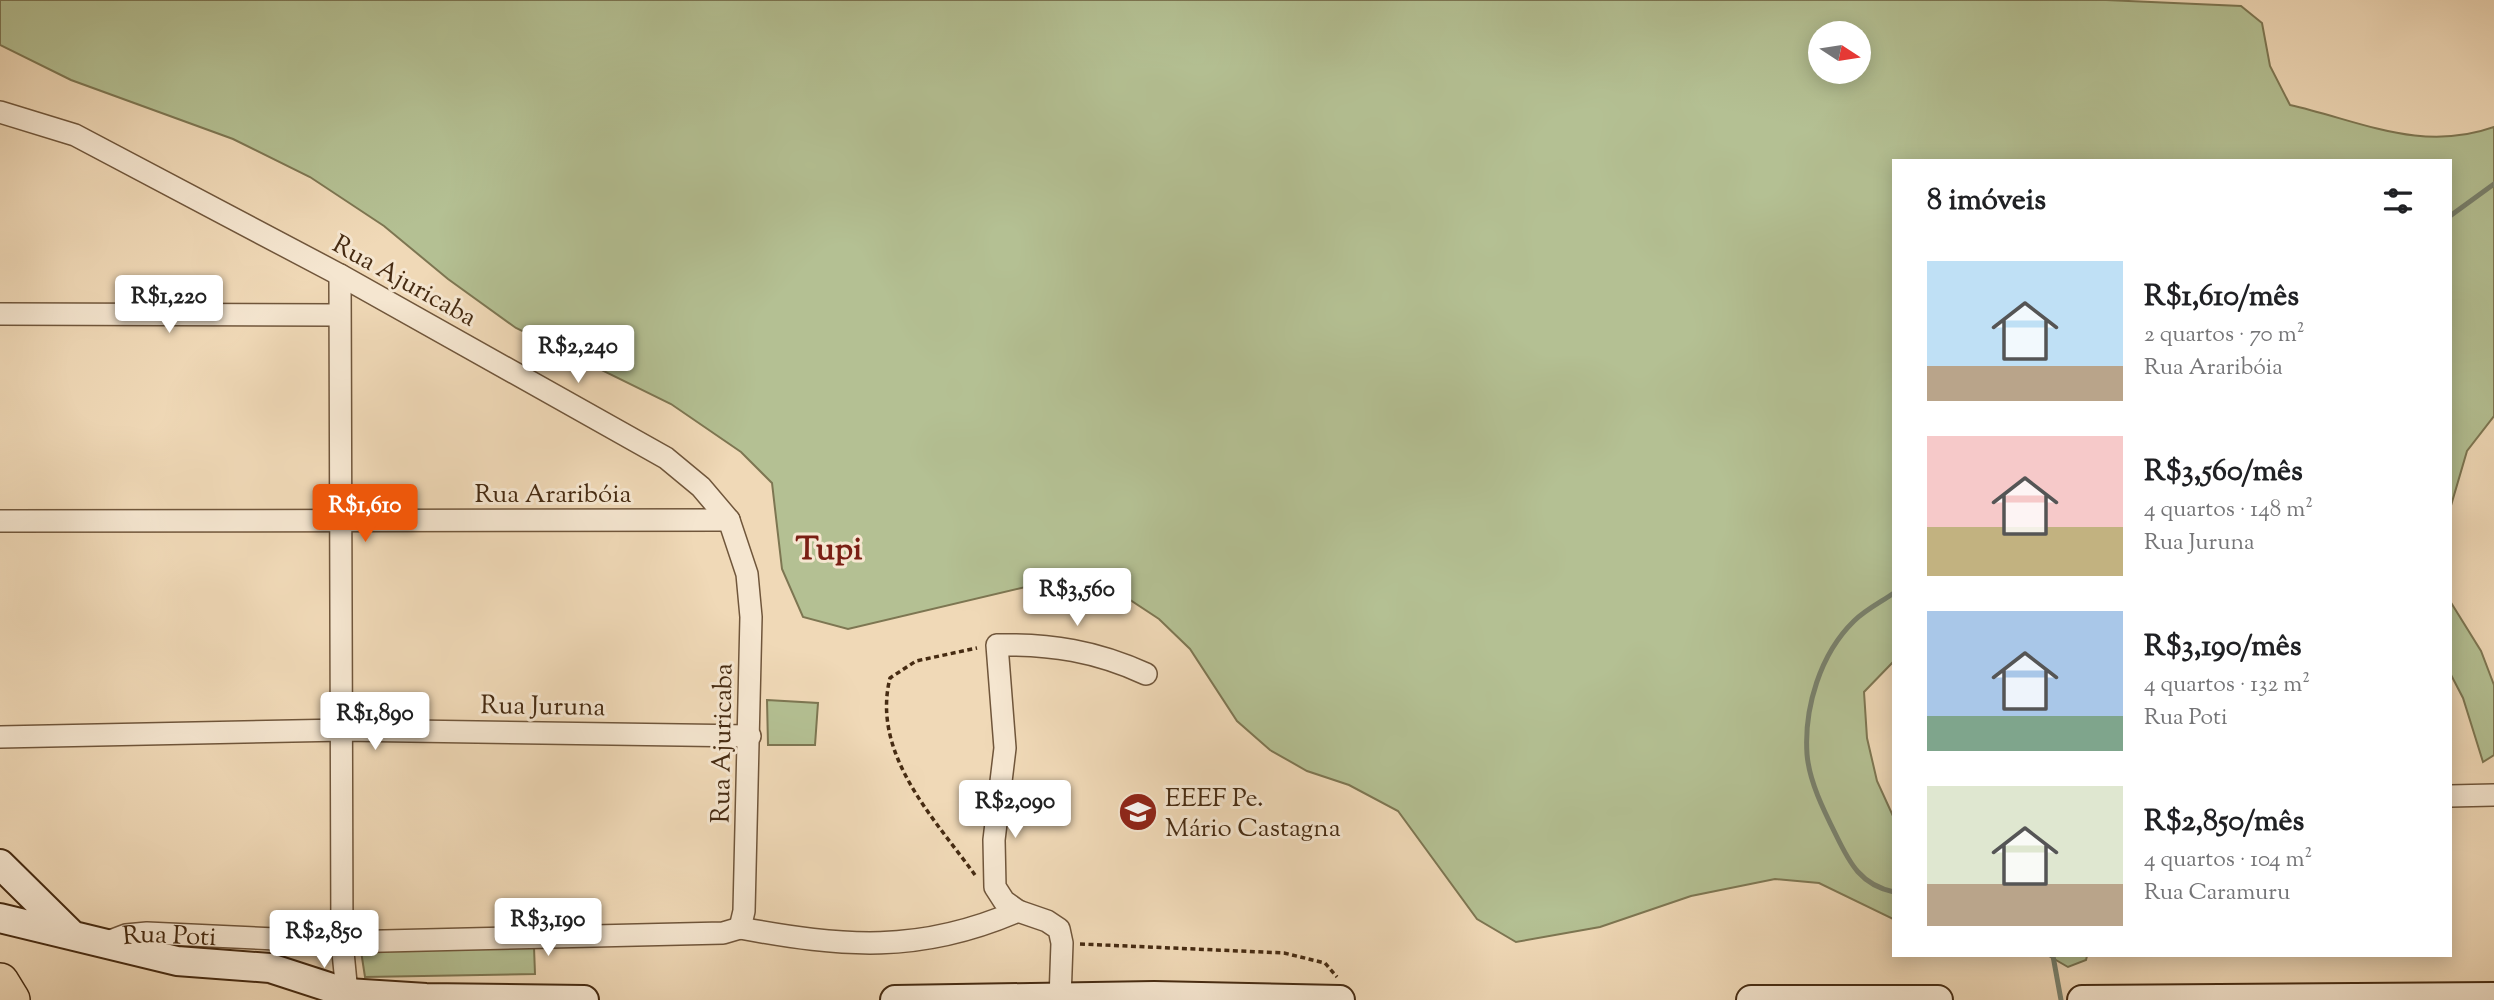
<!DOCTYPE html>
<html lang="pt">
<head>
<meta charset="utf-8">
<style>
  :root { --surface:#fff; --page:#f6f6f6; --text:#202124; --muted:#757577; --accent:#ea580c }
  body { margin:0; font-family:"Sorts Mill Goudy",serif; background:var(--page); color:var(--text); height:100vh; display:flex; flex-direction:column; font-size:26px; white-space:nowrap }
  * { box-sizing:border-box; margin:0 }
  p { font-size:23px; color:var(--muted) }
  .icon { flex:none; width:38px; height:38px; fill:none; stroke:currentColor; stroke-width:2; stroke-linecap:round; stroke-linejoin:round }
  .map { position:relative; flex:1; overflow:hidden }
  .drawer { position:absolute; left:1892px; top:159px; width:560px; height:798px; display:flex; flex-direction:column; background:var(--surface); border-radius:0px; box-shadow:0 4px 18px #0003 }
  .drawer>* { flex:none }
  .needle { width:46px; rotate:102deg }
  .controls { position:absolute; left:1808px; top:21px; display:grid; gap:14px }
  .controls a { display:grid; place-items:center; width:63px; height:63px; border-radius:50%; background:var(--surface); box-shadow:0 4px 18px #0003; font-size:35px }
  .price { position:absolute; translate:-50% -60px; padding:0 16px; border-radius:7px; background:#fff; color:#222; font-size:23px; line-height:46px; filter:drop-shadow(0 2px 4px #0008) }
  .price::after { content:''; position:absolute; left:50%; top:42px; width:21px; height:16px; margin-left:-10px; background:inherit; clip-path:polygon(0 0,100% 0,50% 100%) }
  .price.on { background:var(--accent); color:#fff }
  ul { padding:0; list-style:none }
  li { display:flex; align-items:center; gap:21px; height:175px; padding:0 35px }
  li span { display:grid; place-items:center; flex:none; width:196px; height:140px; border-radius:0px; color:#555 }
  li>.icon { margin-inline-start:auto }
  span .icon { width:84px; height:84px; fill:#fffc; stroke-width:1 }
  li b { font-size:30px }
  h2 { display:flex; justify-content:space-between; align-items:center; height:84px; padding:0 35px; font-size:30px }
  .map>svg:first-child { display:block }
  .green { fill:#b4c093; stroke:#7d7652; stroke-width:2; fill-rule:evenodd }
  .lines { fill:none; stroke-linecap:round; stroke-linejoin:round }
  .stream { stroke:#79816d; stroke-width:5 }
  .street-casing { stroke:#70563b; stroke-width:24 }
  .secondary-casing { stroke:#462b12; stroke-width:32 }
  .highway-casing { stroke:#462b12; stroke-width:40 }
  .path { stroke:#462b12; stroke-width:3.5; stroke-dasharray:5 3.5; stroke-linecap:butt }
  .street { stroke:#f5e6d0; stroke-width:21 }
  .secondary { stroke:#f5e6d0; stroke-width:28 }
  .highway { stroke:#f0d9b7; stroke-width:37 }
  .labels { text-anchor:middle; stroke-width:6; stroke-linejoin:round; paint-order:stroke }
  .street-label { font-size:26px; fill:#462b12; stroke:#f5e6d0 }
  .poi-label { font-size:26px; fill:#462b12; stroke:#f5e6d0; text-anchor:start }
  .district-label { font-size:33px; font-weight:bold; fill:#7a1f14; stroke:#f5e6d0 }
</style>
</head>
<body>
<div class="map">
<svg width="2494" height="1000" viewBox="0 0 2494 1000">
  <rect width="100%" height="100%" fill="#f0d9b7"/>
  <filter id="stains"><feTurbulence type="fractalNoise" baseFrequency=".00286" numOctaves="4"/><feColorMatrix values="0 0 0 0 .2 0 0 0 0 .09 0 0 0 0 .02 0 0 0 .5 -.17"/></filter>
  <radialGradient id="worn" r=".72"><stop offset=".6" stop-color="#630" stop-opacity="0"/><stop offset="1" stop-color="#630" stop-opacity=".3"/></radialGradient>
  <path class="green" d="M0,0H2106L2241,6L2262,23L2270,66L2290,105C2361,121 2421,153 2494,127V416L2467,451L2450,509V161H1894L1893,662L1864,692L1867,738L1877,781L1893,816V919L1819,883L1775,879L1691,896L1600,927L1516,942L1477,919L1398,811L1349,785L1307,771L1270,750L1237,721L1190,649L1159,619L1121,594L1080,585H1034L848,629L803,617L782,569L772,483L741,452L671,404L516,328L448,279L384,226L310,177L233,139L71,80L0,45ZM1858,33V72H1820V33Z
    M2450,601L2481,651L2494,685V755L2483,762L2463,698L2450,673Z
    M767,700L818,703L815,745H768Z
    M534,947L535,974L365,977L361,951Z
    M2049,956H2087L2086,960L2068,967Z"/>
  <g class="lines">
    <path class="stream" d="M2450,216L2494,184
      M1894,593C1881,602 1865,610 1854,621C1820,654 1804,708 1807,754C1809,781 1824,811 1836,835C1850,864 1861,885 1894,892
      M2053,956L2061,1000"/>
    <g class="street-casing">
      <g id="street">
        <path d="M0,112L75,135L340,275L666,458L701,487L729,520L747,574L751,617L744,911L740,928"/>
        <path d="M340,275L342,942L347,993"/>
        <path d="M0,314L338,315"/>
        <path d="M0,521L729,520"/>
        <path d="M0,737L344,730L750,736"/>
        <path d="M2450,796L2494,795"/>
        <path d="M740,928C843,947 919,954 1018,911"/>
        <path id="s1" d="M105,943L126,935L147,933L342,942L723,933L740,928"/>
        <path d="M1060,999L1062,943L1059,929L1047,921L1018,911L1004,901L995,887L994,840L1005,748L997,645C1051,644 1096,651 1146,674"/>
      </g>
    </g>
    <g class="secondary-casing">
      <path id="secondary" d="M0,864L72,935
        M0,918L177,961L270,968L347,993L426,998L584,1000
        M895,1000L1154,996L1340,1000
        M1751,1000H1938
        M2082,1000L2494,997"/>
    </g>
    <g class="highway-casing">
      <path id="highway" d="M0,982L11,1000"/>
    </g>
    <path class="path" d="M975,875C934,818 871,754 890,678L916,661L977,648
      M1080,944L1284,953L1325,963L1337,977"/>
    <use href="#street" class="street"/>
    <use href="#secondary" class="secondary"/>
    <use href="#highway" class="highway"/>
  </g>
  <defs>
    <g id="school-disc" transform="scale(2.0125)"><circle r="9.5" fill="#8f2418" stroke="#f5e6d0"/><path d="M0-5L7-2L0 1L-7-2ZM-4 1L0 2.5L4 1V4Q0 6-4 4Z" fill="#fff"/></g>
  </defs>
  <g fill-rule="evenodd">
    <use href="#school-disc" x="1138" y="812"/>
  </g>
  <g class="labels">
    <g class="street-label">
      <text transform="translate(405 280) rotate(29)" y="9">Rua Ajuricaba</text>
      <text x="553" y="502">Rua Araribóia</text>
      <text transform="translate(543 705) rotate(1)" y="9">Rua Juruna</text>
      <text transform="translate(721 743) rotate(-89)" y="9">Rua Ajuricaba</text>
      <text dy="9" stroke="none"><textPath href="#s1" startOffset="66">Rua Poti</textPath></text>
    </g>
    <g class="poi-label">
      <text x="1165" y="806">EEEF Pe.<tspan x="1165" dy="30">Mário Castagna</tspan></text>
    </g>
    <g class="district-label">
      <text x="829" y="559">Tupi</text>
    </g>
  </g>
  <rect width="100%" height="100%" filter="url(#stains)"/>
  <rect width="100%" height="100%" fill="url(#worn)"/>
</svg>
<div class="controls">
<a><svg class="needle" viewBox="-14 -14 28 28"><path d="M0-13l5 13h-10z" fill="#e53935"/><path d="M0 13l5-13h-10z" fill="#757577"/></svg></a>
</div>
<b class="price" style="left:169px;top:335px">R$1,220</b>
<b class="price" style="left:578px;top:385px">R$2,240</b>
<b class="price on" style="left:365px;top:544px">R$1,610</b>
<b class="price" style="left:1077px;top:628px">R$3,560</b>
<b class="price" style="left:375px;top:752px">R$1,890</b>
<b class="price" style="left:1015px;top:840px">R$2,090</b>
<b class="price" style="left:548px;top:958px">R$3,190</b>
<b class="price" style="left:324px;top:970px">R$2,850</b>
<section class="drawer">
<h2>8 imóveis<svg class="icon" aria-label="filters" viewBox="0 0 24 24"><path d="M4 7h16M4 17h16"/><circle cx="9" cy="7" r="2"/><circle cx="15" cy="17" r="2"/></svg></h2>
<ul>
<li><span style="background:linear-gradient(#bfe0f5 75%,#b9a48a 0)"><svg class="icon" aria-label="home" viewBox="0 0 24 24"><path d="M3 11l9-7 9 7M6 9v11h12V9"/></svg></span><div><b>R$1,610/mês</b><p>2 quartos · 70 m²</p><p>Rua Araribóia</p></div></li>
<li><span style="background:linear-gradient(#f6c9c9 65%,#c2b280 0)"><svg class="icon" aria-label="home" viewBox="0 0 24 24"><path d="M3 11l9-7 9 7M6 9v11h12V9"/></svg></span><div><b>R$3,560/mês</b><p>4 quartos · 148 m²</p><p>Rua Juruna</p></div></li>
<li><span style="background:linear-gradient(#a9c7e8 75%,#7fa58c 0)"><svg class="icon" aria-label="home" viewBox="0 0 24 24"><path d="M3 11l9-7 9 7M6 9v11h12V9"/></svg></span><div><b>R$3,190/mês</b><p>4 quartos · 132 m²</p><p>Rua Poti</p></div></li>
<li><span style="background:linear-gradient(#dfe7d0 70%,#b9a48a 0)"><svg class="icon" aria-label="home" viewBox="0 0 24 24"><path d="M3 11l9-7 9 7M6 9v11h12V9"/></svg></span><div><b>R$2,850/mês</b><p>4 quartos · 104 m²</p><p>Rua Caramuru</p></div></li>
</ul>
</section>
</div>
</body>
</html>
